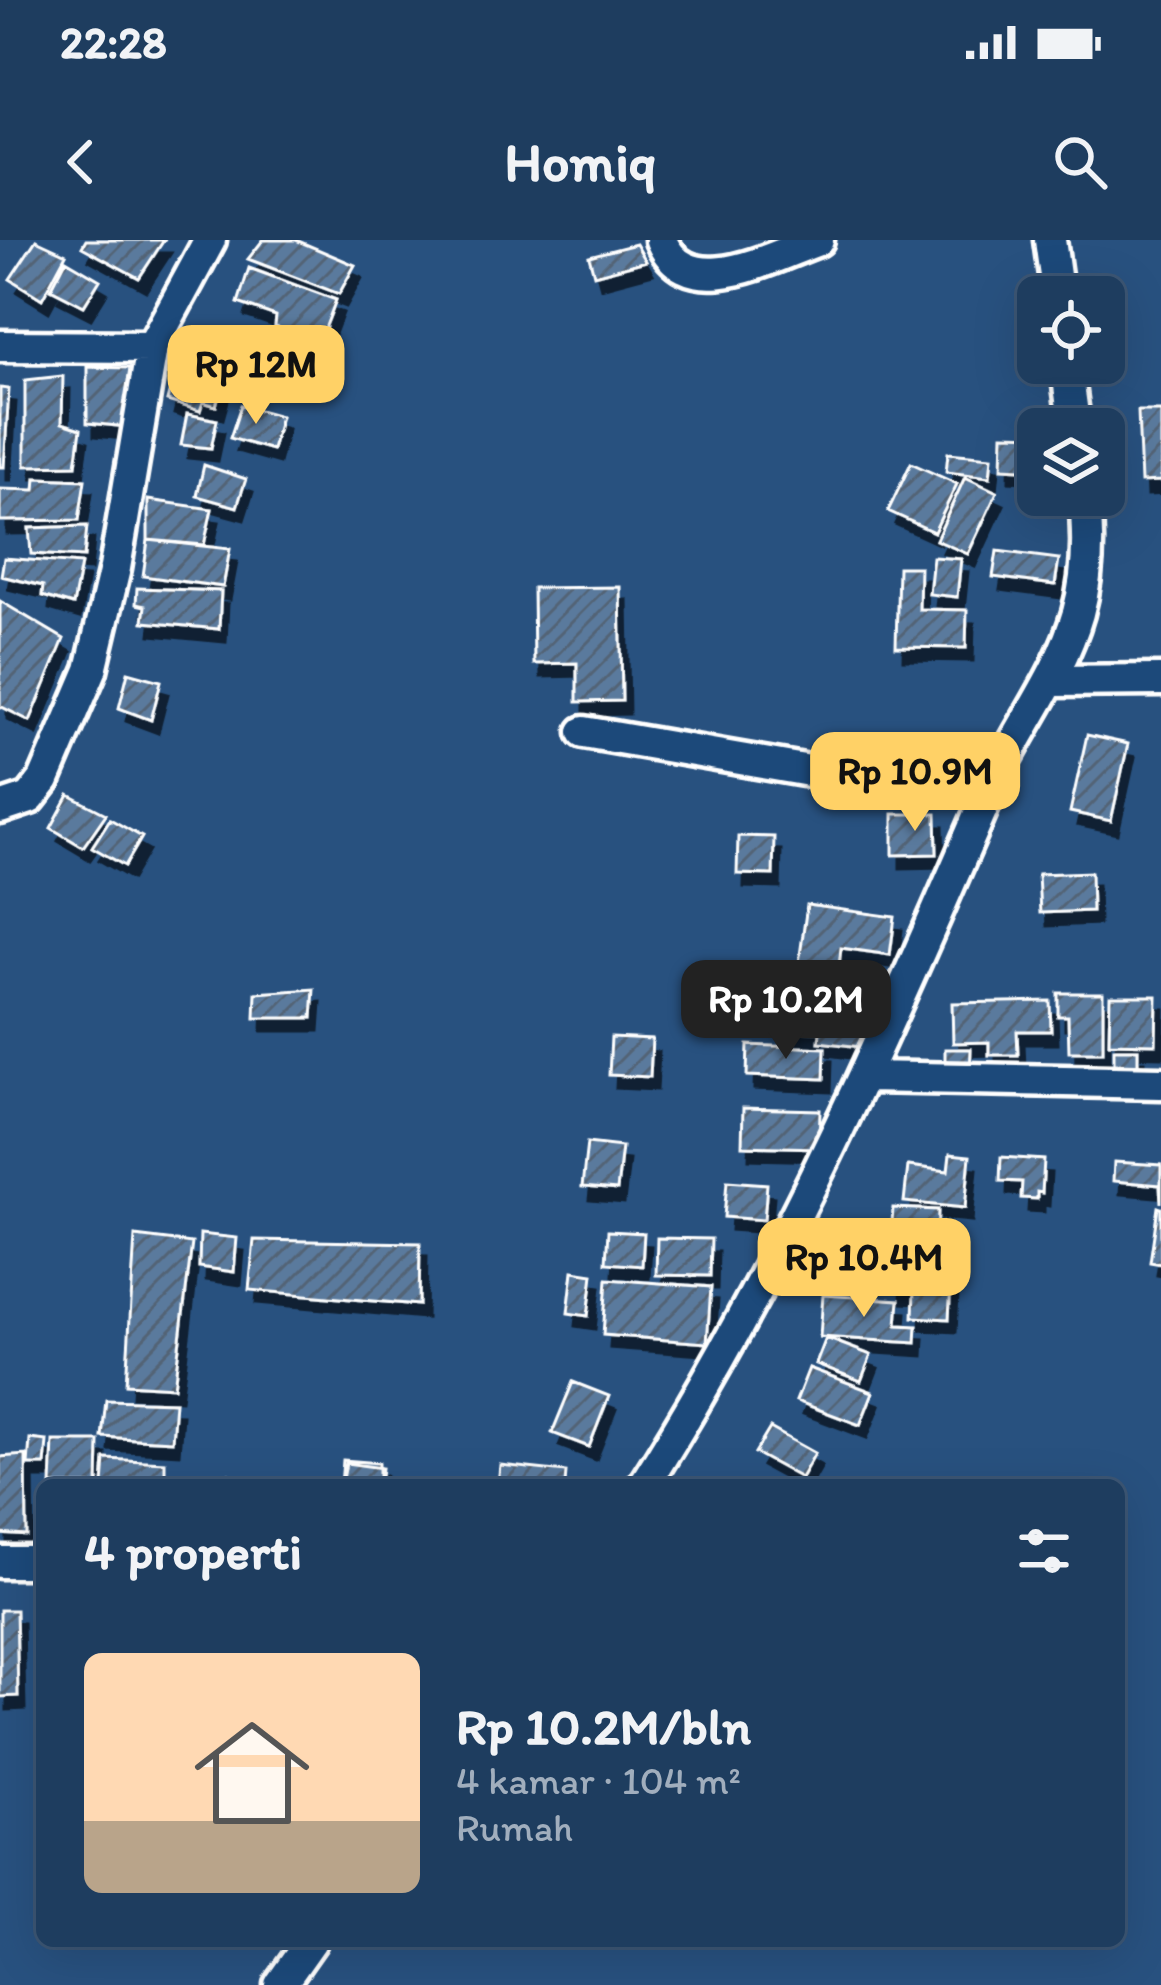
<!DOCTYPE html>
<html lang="id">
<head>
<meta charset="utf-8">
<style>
  :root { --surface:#1e3d5f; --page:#264465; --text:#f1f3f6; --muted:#a1aebd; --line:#3c5674; --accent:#ffd166 }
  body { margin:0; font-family:Itim,sans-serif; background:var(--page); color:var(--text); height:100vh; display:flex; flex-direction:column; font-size:45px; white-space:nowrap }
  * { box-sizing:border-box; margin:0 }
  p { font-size:39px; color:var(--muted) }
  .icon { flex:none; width:66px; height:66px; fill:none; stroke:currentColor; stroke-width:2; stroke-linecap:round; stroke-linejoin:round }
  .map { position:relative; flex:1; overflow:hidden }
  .side { position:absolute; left:36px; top:1239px; width:1089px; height:468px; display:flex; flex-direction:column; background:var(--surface); border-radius:18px; box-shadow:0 12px 48px #0002,0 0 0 3px var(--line) }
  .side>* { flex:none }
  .fabs { position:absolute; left:1017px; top:36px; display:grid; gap:24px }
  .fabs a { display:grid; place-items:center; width:108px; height:108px; border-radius:18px; background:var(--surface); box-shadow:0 12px 48px #0002,0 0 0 3px var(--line); font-size:60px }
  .price { position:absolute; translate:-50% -102px; padding:0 27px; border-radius:24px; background:var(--accent); color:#111; font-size:39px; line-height:78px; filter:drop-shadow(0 3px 6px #0008) }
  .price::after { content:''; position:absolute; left:50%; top:72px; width:36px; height:27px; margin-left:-18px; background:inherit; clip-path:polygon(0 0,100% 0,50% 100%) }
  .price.selected { background:#222; color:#fff }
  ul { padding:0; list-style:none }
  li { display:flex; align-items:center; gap:36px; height:300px; padding:0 48px }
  li span { display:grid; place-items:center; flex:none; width:336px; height:240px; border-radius:18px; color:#555 }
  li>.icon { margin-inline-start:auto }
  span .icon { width:144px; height:144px; fill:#fffc; stroke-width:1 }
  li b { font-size:51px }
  h2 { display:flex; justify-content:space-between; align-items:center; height:144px; padding:0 48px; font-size:51px }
  .status { display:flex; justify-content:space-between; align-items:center; height:84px; padding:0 60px; background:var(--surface); direction:ltr }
  .status svg { height:33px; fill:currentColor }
  header { display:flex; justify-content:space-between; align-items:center; height:156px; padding:0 48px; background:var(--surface); font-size:54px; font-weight:800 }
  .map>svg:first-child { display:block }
  .building { fill:url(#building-hatch); stroke:#fff; stroke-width:3; filter:url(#shadow) }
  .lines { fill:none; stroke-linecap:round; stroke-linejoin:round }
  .street-casing { stroke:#fff; stroke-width:39 }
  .street { stroke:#1f4a7a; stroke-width:30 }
</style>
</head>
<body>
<div class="status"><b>22:28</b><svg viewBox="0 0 49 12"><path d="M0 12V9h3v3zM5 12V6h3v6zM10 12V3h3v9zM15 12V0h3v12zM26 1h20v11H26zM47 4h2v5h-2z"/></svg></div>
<header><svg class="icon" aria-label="back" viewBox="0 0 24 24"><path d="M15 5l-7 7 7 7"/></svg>Homiq<svg class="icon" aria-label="search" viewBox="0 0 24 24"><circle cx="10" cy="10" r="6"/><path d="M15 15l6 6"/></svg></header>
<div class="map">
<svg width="1161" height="1745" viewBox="0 0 1161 1745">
  <defs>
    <pattern id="building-hatch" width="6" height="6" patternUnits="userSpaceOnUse" patternTransform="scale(3)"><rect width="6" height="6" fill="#5a7a9d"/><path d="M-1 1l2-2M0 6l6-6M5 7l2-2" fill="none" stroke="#536374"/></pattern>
    <filter id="shadow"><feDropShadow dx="7" dy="13" stdDeviation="0" flood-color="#0009"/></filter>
  </defs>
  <rect width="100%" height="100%" fill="#28517f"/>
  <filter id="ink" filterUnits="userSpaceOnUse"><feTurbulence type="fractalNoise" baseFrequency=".00833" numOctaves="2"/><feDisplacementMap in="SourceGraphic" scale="24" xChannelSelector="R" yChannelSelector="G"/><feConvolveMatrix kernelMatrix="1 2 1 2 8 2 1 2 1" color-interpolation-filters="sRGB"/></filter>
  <g filter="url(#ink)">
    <path class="building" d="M36,0L66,14L42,59L10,39Z
      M86,0H164L139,38L82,7Z
      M263,0H296L355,25L339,54L248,19Z
      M636,4L646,21L594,35L589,16Z
      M66,20L100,40L84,66L51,49Z
      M249,28L336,60L321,99L275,87L276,76L238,63Z
      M180,109L228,122L216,166L203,162L200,171L167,161Z
      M87,127L130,128L128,187L87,183Z
      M63,136L62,183L81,189L76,225L25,226V140Z
      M0,148L9,149L4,227H0Z
      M241,165L281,176L272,210L230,198Z
      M1138,171H1161V241L1141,242Z
      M187,174L217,180L211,208L181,205Z
      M1003,194L1038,195V230L1002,228Z
      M948,213L992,217L990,237L946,232Z
      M911,223L957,244L934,292L888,271Z
      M204,225L246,239L237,267L197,256Z
      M965,237L997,252L968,314L936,300Z
      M36,238L85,240L79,280L0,281V249L35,250Z
      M148,260L212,269L204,305L148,300Z
      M87,286L84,317L31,314L29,288Z
      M148,300L230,309L223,347L143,336Z
      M997,311L1059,319L1055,345L993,337Z
      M933,317L961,319L957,357L929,354Z
      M4,318L81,324L73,365L42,356L43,346L1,336Z
      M898,327H920L919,369L967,370L966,408L896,407Z
      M620,347L622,461L577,462V423L534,424L533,348Z
      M137,348L221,351L219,389L143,382L145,366L136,364Z
      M0,361L64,399L30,481L0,466Z
      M128,432L161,441L151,480L119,468Z
      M1087,495L1128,504L1111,581L1070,572Z
      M69,555L106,574L83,607L51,588Z
      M893,574H936L937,614L893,615Z
      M110,579L142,597L125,626L92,607Z
      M738,596L774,597L773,635L737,634Z
      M1091,632L1092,671L1040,673L1038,634Z
      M807,665L895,677L890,715L841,708L838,735L798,730Z
      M794,739L820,741L816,792L791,791Z
      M825,742L844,744L843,756L867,759L861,807L819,802Z
      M314,749L312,778H255L256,753Z
      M1058,753H1103V812H1069L1068,776H1058Z
      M1110,756H1157L1156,804L1109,803Z
      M1050,761L1051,791H1017L1018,815H989V802L953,803L952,763Z
      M611,797L652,799L650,837L609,835Z
      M748,805L825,808L824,839L747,836Z
      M945,809H971L970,835H945Z
      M1114,809H1138V837H1114Z
      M743,868L820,870L819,908L742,906Z
      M587,903L622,907L617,950L582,947Z
      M950,914L970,916L965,968L904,962L908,926L948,931Z
      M1001,917L1044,920L1042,953L1037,952V959L1021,958L1022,942L1000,941Z
      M1114,922L1161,925V963L1160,945L1113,941Z
      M727,941L767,944L764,980L724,977Z
      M1158,967L1161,968V1024L1150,1022Z
      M893,968L938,970L937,998H914L915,984L892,983Z
      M608,991L644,993L642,1026L606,1023Z
      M200,994L237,998L234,1032L199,1027Z
      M135,996L192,1003L174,1147L126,1144Z
      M657,998L711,999L710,1036L656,1035Z
      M254,1000L420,1003L419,1065L249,1050Z
      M895,1021L952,1024L949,1079L913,1077L914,1051L894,1050Z
      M573,1031L593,1034L588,1076L568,1073Z
      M607,1039L711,1047L707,1103L603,1095Z
      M823,1055L899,1060L897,1085L917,1086L916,1103L820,1097Z
      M826,1098L871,1115L861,1141L816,1124Z
      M809,1128L873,1152L860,1185L796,1161Z
      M573,1142L609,1156L589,1207L552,1193Z
      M106,1160L175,1162L172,1201L102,1197Z
      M770,1188L815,1213L801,1238L755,1213Z
      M30,1199L47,1201L45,1225H28Z
      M53,1201H99L98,1245H51Z
      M26,1215L27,1296L0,1294V1217Z
      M105,1219L165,1222V1245H103Z
      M343,1220L379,1223V1245H341Z
      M346,1223L382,1228L380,1245H342Z
      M500,1225L566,1232L565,1245H498Z
      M228,1234V1245H184V1236Z
      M0,1370H16L18,1456L0,1457Z"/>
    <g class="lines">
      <g class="street-casing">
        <path id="street" d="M661,0C688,65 772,16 818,0
          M1050,0L1058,57
          M0,106L152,107
          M1066,123L1075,189
          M1052,441L1161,440
          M584,492L827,534H997
          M0,568L30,558L44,540L91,430L115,328L152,107L210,0
          M867,837L1161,843
          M644,1245C783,1026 887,790 989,552C1016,490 1059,439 1078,373C1088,336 1089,293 1084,255
          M0,1322H42
          M280,1745L311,1701"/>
      </g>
      <use href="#street" class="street"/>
    </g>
  </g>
</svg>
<div class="fabs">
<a><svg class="icon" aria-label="locate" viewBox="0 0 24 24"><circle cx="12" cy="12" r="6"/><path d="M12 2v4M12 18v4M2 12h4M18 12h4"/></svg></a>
<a><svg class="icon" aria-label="layers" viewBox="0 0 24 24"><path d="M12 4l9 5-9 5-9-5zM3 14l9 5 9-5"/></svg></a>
</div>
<b class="price" style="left:256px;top:187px">Rp 12M</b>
<b class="price" style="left:915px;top:594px">Rp 10.9M</b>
<b class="price selected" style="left:786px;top:822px">Rp 10.2M</b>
<b class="price" style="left:864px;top:1080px">Rp 10.4M</b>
<section class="side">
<h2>4 properti<svg class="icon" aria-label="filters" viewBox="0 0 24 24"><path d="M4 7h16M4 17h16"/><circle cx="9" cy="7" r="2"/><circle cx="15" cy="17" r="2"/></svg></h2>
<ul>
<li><span style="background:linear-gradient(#ffd9b3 70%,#b9a48a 0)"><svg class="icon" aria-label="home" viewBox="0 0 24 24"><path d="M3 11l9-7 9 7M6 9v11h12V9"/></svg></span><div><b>Rp 10.2M/bln</b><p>4 kamar · 104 m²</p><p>Rumah</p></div></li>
</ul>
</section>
</div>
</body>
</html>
